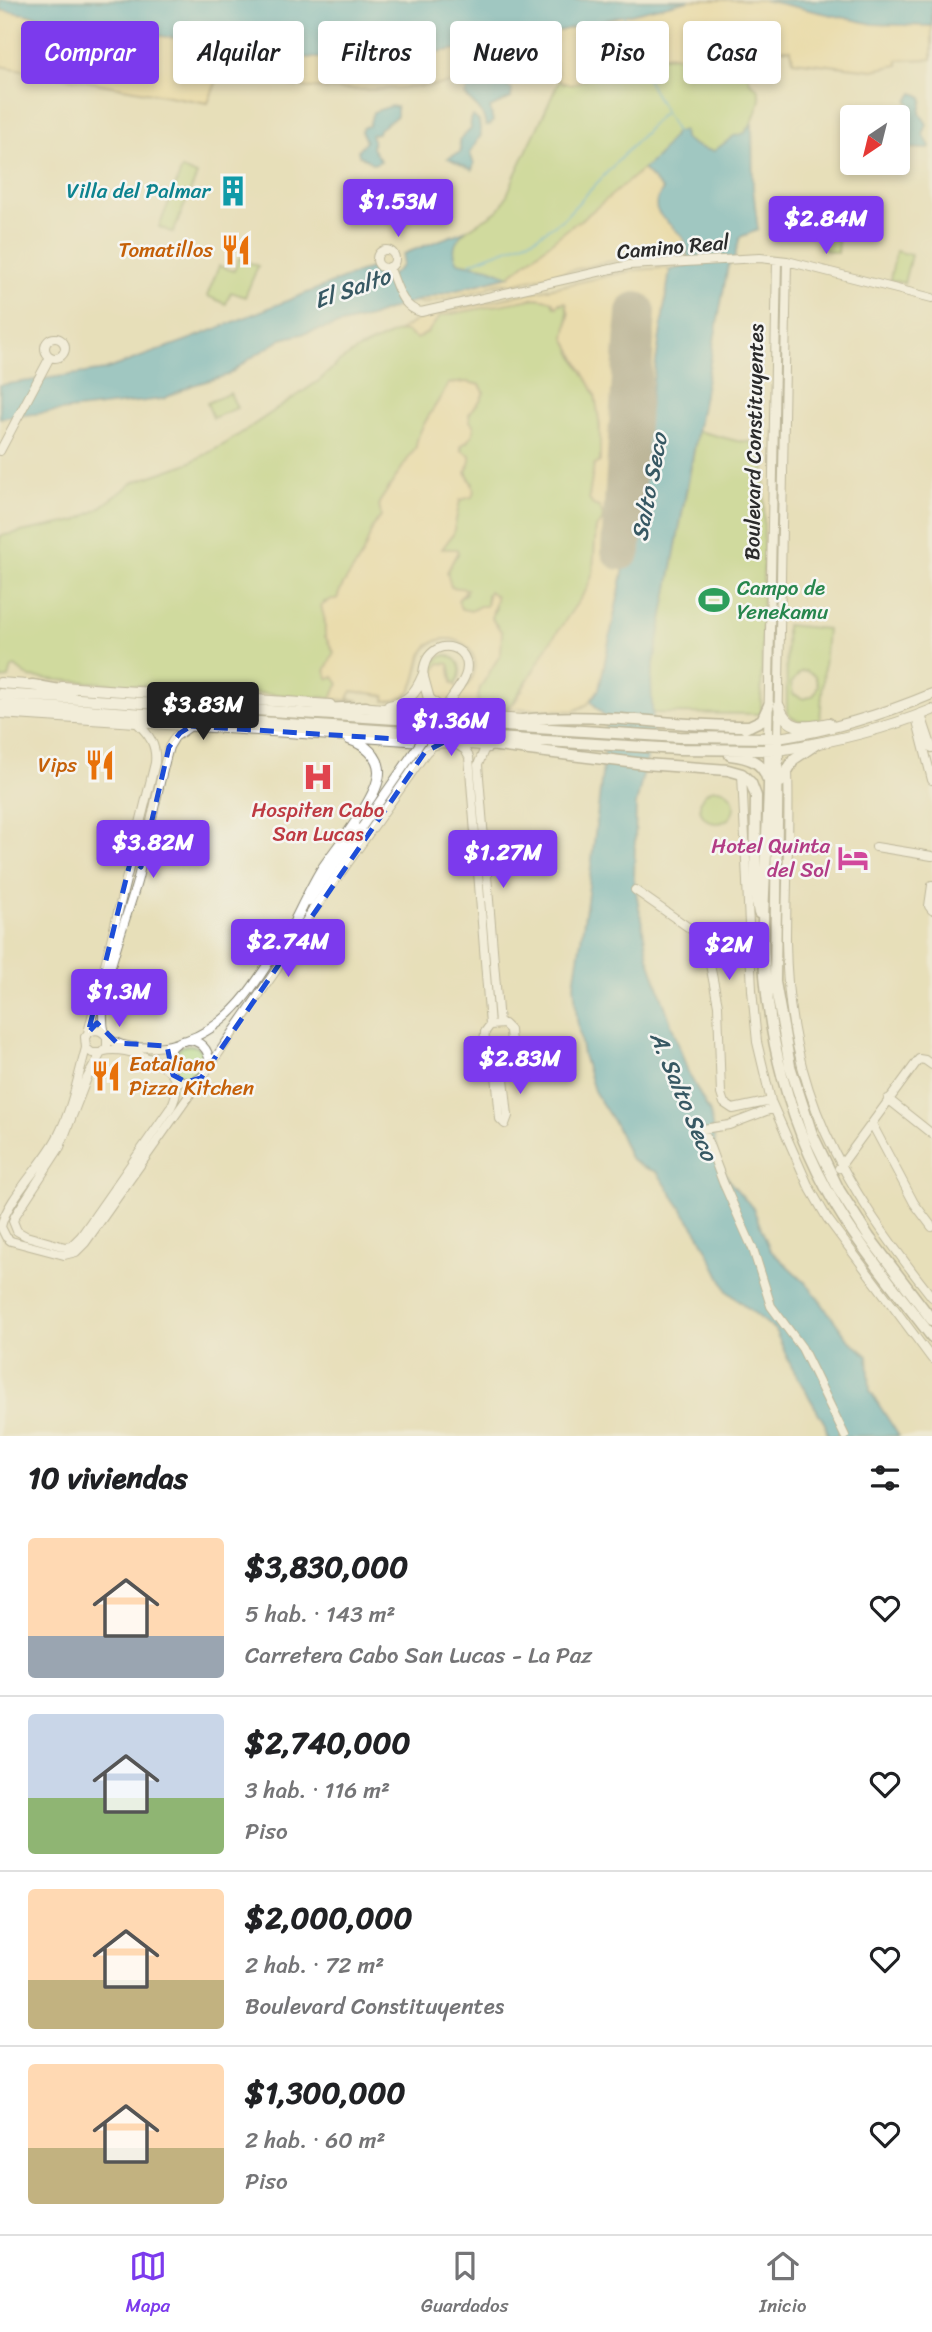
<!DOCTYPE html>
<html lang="es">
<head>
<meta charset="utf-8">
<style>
  :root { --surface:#fff; --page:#f6f6f6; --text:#202124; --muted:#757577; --line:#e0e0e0; --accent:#7c3aed }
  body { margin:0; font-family:Sriracha,sans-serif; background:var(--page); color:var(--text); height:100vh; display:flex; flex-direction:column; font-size:26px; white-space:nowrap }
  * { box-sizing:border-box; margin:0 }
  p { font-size:23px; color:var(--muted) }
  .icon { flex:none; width:38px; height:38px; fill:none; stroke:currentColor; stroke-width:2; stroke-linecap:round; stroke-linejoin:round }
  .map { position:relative; height:1436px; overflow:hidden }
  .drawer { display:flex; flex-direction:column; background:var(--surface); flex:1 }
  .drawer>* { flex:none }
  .top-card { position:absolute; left:21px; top:21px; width:891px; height:63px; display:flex; gap:14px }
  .needle { width:46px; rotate:215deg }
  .fabs { position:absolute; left:840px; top:105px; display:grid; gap:14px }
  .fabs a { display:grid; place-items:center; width:70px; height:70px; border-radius:7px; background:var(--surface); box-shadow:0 4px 10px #0003; font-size:35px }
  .price { position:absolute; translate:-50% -60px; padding:0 16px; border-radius:7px; background:var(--accent); color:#fff; font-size:23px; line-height:46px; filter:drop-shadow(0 2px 4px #0008) }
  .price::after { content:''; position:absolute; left:50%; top:42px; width:21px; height:16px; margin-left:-10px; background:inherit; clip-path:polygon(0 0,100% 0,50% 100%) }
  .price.selected { background:#222; color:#fff }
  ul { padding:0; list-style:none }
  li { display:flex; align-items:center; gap:21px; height:175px; padding:0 28px }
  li+li { border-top:2px solid var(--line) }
  li span { display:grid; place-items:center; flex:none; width:196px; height:140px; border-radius:7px; color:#555 }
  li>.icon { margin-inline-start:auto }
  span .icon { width:84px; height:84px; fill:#fffc; stroke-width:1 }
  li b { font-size:30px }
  h2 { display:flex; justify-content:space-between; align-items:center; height:84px; padding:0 28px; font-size:30px }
  .pill { padding:0 24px; border-radius:7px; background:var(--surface); box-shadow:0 4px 10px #0003; font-size:24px; line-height:63px }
  .pill.selected { background:var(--accent); color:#fff }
  .tabs { display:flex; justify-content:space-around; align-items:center; height:98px; border-top:2px solid var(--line); background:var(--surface); font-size:19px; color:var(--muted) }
  .tabs a { display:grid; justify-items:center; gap:4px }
  .tabs .selected { color:var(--accent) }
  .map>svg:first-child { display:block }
  .green { fill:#b4d47b; stroke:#708053; stroke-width:2; fill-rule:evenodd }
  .sand { fill:#eeda9e; stroke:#8c8264; stroke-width:2 }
  .water { fill:#4caccb; stroke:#3c6c7b; stroke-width:2 }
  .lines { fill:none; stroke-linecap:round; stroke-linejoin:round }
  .stream { stroke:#4caccb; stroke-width:2 }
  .runway { stroke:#898572; stroke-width:40 }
  .minor-casing { stroke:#898572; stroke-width:10 }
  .major-casing { stroke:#898572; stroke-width:12 }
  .highway-casing { stroke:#898572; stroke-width:13 }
  .minor { stroke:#fff; stroke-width:8 }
  .major { stroke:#fff; stroke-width:10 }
  .highway { stroke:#fff; stroke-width:10 }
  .minor-bridge-casing { stroke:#898572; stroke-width:10; stroke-linecap:butt }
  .minor-bridge { stroke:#fff; stroke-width:8 }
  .marked { fill:none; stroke:#1d4ed8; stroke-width:5; stroke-dasharray:14 9; stroke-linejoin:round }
  .labels { text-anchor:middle; stroke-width:5; stroke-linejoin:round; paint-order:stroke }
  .culture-label { font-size:21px; fill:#0d838f; stroke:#f6f6f2; text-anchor:end }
  .street-label { font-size:21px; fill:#2b2b2b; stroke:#f6f6f2 }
  .food-label { font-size:21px; fill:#c56008; stroke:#f6f6f2; text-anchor:end }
  .leisure-label { font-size:21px; fill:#27864d; stroke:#f6f6f2; text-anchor:start }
  .health-label { font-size:21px; fill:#be3a42; stroke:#f6f6f2 }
  .hotel-label { font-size:21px; fill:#b23c85; stroke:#f6f6f2; text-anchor:end }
  .water-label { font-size:23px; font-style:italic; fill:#375863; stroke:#f6f6f2 }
</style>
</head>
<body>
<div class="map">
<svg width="932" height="1436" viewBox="0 0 932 1436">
  <rect width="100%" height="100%" fill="#f6f6f2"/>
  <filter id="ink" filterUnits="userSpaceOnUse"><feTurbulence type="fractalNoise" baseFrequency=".0143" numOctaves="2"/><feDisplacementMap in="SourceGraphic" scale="14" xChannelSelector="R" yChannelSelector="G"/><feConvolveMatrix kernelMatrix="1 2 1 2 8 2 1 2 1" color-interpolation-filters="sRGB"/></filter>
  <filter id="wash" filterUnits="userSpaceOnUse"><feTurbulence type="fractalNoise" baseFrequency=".00686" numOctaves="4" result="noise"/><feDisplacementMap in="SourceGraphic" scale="28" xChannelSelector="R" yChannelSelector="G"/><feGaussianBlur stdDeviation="1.57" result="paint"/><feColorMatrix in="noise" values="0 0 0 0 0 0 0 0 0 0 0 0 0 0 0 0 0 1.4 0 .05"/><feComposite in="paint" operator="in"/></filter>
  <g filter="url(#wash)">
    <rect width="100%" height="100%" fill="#e7dfb9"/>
    <path class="green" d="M647,49L653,54L664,57L679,56L724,65L744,59L750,82L758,89L760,100L752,123L745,133L727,142L714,151C698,149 688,142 676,132L658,156L636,177L509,276L489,268L458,262C439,235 485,223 499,209C506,201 511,185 515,175C530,144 545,112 559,81L564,84L590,77L598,70L641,56L643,50Z
      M182,169L197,175L173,233L159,227Z
      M823,218L840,219L837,253L821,249Z
      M896,251L911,255L904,283L890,280Z
      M239,258L258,266L245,297L231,292L226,304L207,296L219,266L234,271Z
      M536,298L551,300L554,306L566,302C569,318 566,335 571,351C577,367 591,380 595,396C601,417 600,440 600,462L594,466L590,491L589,499L593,505L599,507L603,515L602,522L596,528L593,573L587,589L510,706C500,710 485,708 477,701L480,688L501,653L498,626C491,620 491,616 496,608L487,595L486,606H480L471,611L461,609L458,600L466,593L461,589L451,587C443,573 449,565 458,554L456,549H442L453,534L460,500L465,497L473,484L466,472L469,465L461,446L468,441L469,414L481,399L484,392L480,385L467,382L448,384C440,402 417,428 416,447L379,503L381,517C370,526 370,539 364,551C357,569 342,580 337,599L324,602L325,636L334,652L328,665L339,684L332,698L57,680L29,677L15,666L12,668L9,678L0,679V536L76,521L97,510L134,482L189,463L225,444L320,380L339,362L359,349L399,331L425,334L439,316Z
      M230,393L237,408L213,418L207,403Z
      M698,431L737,441L752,442V445L765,449L761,714L651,713V679Z
      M786,625L827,629L820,720C805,721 796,724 787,712ZM806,671L815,676L818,686L814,695L804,699L793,694L791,684L800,672Z
      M447,655C462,660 463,673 455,685L453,684L450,667L429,687C428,672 431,658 447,655Z
      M700 806a17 17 0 1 1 34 0a17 17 0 1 1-34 0Z
      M173 1061a16 16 0 1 1 32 0a16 16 0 1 1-32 0Z"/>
    <path class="sand" d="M689,0H764L873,24L932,26V59L898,60V65L873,70L793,61L791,49L751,50L750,59L724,65L685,59C672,52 659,59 647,49L643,50L642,56L598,70L591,77L571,85L559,81L556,62C478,84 391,94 310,88C279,86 249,80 219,75L208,103L0,66V10L293,57L342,59L394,58L516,41Z
      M643,169L664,190L656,204C662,225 689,229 687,253L639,255L512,284C502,281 494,283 486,289L424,304L416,301L509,276L574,224L584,218Z
      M665,268L670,270L627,553L599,689L588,704L574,711L506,708L515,702L549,644L587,589L593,573L596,528L602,522L603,515L599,507L593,505L589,499L590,491L594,465L600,462V426L595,394L565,338L569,315L566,302L559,303L557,307L551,300L536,298L440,316L428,332L417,339L406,332L399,331L424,316L635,270Z
      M467,382L480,385L484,392L481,399L469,414L470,421L474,426C474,437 468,440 461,446V450L470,455V461L466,472C469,481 477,487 472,497L460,500L453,534L442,549H456L458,551L447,572L451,587L467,589L458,600L461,609L471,611L480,606H486L489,591L496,596C497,605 491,611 492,618C493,623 499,628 502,632L501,653L480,688L477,701L483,705C461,715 438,710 429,687C437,680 432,670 440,663L449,664L452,683L463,691C467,685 473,679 474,672C479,649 457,633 436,641C406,652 432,701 384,701L385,696C375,693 363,693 352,691L348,698L359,701L330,699L339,684L334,677L329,679L325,671L334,652L325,636V621L321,606L332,599H337C342,580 357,569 364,551C370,539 370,526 381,517L379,503L416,447C417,428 440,402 448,384Z"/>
    <path class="water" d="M0,0H689L516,41L394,58L342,59L293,57L0,10Z
      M764,0H932V26L873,24Z
      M469,84L475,89C488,86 499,80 512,89L511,98L490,108L493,121L490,125L486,126C481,106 477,109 465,95Z
      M913,93L920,95L923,99L920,113L927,124L923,135L930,146L929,149L904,148V144L911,141V133L906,122L913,110L908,101Z
      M391,106L397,107V116L379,129L378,133L371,135L373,141L372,148L381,161L374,164L359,155L358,150L366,141L361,131L364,127L369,126L373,112Z
      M473,116L479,121L481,135L470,153L474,164L472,170L448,158L461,152L459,140L471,129L470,119Z
      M752,123L753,188L758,230L740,237L734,259L728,266L651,679L653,732L636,805L634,880L648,957L688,1072L710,1113L717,1157L730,1182L753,1208L770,1250L809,1286L848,1339L868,1356L870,1391L899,1436H828L825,1424L791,1366L775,1330L727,1291L700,1236L657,1172L643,1167L630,1158L616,1126L594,1091L583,1055L577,1020L574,984L587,901L604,757L606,718L591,701L599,689L603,672L627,553L670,270L687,266C687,259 689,250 686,244C678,222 641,216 663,190L643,169L658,156L676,132L683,130L684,138C694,146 702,150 714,151L734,136L745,133Z
      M464,231C456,241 450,250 458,262L489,268L509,276L401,305L370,317L282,339L251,358L228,375L193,385L163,399L0,418V385L105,370L193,338L370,268L379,275L391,276L402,266L403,254Z"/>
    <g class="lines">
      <path class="stream" d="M624,16L635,57L676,132
        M470,263L535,238L563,219L665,111"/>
      <path class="runway" d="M621,550L636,312"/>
    </g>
  </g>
  <g filter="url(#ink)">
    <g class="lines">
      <g class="minor-casing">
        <path id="minor" d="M377 259a9 9 0 1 1 18 0a9 9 0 1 1-18 0Z
          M389,267C397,284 400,307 421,312L629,265L760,258L787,261L932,298
          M45 348a10 10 0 1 1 20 0a10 10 0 1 1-20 0Z
          M0,451L50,357
          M423,676C424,628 489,645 459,687
          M921,715L932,748
          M916,717L932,780
          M768,737L777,260
          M778,738L787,261
          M456,744L465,750L469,757L490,1025
          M492,746L484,750L478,765L499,1023
          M788,771C790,828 786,884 786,941C788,1093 841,1182 932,1297
          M742,774L752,990L757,1042L771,1101L808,1185L827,1218L932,1359
          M876,847L932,856
          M932,885L929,906L932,910
          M635,890L705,939L718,1005L721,1094L724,1103L733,1109L771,1101
          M309,901L362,827
          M88,1033L155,763C157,745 149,734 136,722
          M105,1034C94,995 128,918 138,878C149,834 157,790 169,747L175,737L191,726
          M107,1037C123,1051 158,1049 177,1043
          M167 1061a21 21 0 1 1 42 0a21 21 0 1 1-42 0Z
          M184,1041C242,1023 268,960 299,914
          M86,1048L92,1053H101L107,1047V1037C101,1028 91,1028 85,1037L86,1048C78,1077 72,1109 58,1136C45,1163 6,1200 1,1227L6,1237L11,1241L64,1255L76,1252L85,1243L203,1076
          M104,1051C123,1047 156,1058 169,1071
          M501,1051L508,1116L505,1124
          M494,1052L500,1119L505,1124
          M101,1053L87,1078L60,1147L15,1216L13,1221L17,1231L26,1236L65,1247L71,1246L81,1236L171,1107C177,1096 179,1085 172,1074
          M472,1063L484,1044L485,1032L490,1025L504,1024L510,1030L511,1044L504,1050L494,1052L484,1044
          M479,1069L491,1050
          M207,1070L277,969L315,906
          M888,1099L932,1134
          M774,1108L729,1125L703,1129L723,1182L753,1249L771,1306L802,1348L845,1436
          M872,1124L914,1203L932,1227
          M839,1168L919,1059L925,1060L932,1065"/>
      </g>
      <g class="major-casing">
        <path id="major" d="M423,677L429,699L445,712
          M0,683L40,686
          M62,687L330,705
          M389,706C407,703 416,693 423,676
          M779,706C789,733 806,727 829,723
          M359,707L522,720
          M0,713L497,746
          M778,738C832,730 882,715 932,694
          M778,750C831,742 883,730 932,710
          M314,909L425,752L432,745L439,743
          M296,919C304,903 312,886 321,871C336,848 378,799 379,773C380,756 364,744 349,739"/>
      </g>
      <g class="highway-casing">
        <path id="highway" d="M32,685L71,692
          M0,694L679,737L778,738L775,982L790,1066L812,1134L839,1190L869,1237L932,1320
          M0,704L463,736L678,749L778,750
          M320,709L366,707
          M522,720C599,711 674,727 750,726
          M745,728L762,720L769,705
          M769,744C771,804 764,864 763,924C763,1030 789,1133 846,1222C872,1262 903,1299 932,1337
          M497,746L645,764L728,770L742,774L751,783L756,796L755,892L759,913
          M730,755C747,757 762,761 767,778
          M781,782L794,759L816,744"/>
      </g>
      <use href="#minor" class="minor"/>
      <use href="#major" class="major"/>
      <use href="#highway" class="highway"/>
      <g class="minor-bridge-casing">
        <path id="minor-bridge" d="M362,827L459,687"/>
      </g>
      <use href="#minor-bridge" class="minor-bridge"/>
    </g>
  </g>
  <path d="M0 0H932V1436H0ZM191,726L444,742L425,752L201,1078L186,1082L173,1075L167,1046L117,1043L97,1023L88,1033L131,859L141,867L169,747L180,733Z" fill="#e7dfb9" fill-opacity=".55" fill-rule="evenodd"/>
  <path class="marked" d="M191,726L444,742L425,752L201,1078L186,1082L173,1075L167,1046L117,1043L97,1023L88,1033L131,859L141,867L169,747L180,733Z"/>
  <defs>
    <g id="building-bare" transform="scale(2.415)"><path d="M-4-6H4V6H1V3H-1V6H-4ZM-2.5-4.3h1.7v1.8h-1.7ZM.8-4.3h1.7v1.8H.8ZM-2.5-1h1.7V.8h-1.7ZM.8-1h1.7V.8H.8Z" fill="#0f9aa8" stroke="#f6f6f2" stroke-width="2.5" paint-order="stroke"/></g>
    <g id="restaurant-bare" transform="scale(2.415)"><path d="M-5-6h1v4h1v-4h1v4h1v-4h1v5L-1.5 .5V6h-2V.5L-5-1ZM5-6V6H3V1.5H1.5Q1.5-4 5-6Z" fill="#e8710a" stroke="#f6f6f2" stroke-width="2.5" paint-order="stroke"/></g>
    <g id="stadium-bare" transform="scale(2.415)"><path d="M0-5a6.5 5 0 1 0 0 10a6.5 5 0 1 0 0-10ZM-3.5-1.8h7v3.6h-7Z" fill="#2e9e5b" stroke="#f6f6f2" stroke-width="2.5" paint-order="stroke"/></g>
    <g id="hospital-bare" transform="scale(2.415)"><path d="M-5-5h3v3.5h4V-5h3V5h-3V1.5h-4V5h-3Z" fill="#e0444e" stroke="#f6f6f2" stroke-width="2.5" paint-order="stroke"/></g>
    <g id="hotel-bare" transform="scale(2.415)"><path d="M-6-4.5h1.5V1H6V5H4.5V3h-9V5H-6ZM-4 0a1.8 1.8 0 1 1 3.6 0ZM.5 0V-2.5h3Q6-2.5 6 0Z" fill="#d1479c" stroke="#f6f6f2" stroke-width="2.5" paint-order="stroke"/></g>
  </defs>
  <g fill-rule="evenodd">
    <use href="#building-bare" x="233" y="191"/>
    <use href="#restaurant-bare" x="236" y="250"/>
    <use href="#stadium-bare" x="714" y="600"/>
    <use href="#restaurant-bare" x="100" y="765"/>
    <use href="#hospital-bare" x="318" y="777"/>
    <use href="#hotel-bare" x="853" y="858"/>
    <use href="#restaurant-bare" x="106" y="1076"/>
  </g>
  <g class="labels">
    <g class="culture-label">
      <text x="210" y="198">Villa del Palmar</text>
    </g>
    <g class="street-label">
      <text transform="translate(673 247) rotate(-5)" y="7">Camino Real</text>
      <text transform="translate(754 442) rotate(-89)" y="7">Boulevard Constituyentes</text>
    </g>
    <g class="food-label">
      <text x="213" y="257">Tomatillos</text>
      <text x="77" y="772">Vips</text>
      <text x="129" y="1071" text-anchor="start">Eataliano<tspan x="129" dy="24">Pizza Kitchen</tspan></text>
    </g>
    <g class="leisure-label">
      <text x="737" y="595">Campo de<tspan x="737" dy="24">Yenekamu</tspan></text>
    </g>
    <g class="health-label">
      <text x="318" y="817">Hospiten Cabo<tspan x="318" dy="24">San Lucas</tspan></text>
    </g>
    <g class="hotel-label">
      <text x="830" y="853">Hotel Quinta<tspan x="830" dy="24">del Sol</tspan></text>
    </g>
    <g class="water-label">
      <text transform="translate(352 288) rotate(-19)" y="8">El Salto</text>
      <text transform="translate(649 487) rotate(-79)" y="8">Salto Seco</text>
      <text transform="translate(684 1096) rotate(67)" y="8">A. Salto Seco</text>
    </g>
  </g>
</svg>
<div class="fabs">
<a><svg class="needle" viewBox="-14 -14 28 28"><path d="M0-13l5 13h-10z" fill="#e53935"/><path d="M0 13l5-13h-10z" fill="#757577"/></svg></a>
</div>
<b class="price" style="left:398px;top:239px">$1.53M</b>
<b class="price" style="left:826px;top:256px">$2.84M</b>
<b class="price selected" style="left:203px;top:742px">$3.83M</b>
<b class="price" style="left:451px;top:758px">$1.36M</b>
<b class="price" style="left:153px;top:880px">$3.82M</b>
<b class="price" style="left:503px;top:890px">$1.27M</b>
<b class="price" style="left:288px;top:979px">$2.74M</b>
<b class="price" style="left:729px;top:982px">$2M</b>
<b class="price" style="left:119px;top:1029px">$1.3M</b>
<b class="price" style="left:520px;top:1096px">$2.83M</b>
<div class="top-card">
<a class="pill selected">Comprar</a>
<a class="pill">Alquilar</a>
<a class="pill">Filtros</a>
<a class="pill">Nuevo</a>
<a class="pill">Piso</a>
<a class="pill">Casa</a>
</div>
</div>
<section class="drawer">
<h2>10 viviendas<svg class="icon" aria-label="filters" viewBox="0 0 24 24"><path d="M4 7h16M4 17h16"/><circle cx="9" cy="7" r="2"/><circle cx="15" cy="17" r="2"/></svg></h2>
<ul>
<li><span style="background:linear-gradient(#ffd9b3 70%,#9aa5b1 0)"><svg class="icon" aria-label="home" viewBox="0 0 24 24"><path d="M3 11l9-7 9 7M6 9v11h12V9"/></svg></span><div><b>$3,830,000</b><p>5 hab. · 143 m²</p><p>Carretera Cabo San Lucas - La Paz</p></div><svg class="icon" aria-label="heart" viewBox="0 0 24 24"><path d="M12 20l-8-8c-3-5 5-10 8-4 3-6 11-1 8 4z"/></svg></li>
<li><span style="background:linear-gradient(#c9d6e8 60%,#8fb573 0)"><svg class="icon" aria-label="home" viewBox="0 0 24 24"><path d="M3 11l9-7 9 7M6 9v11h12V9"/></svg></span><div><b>$2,740,000</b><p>3 hab. · 116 m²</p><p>Piso</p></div><svg class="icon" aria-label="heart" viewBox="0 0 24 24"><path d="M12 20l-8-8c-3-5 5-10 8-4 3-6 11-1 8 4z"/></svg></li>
<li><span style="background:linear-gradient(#ffd9b3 65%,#c2b280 0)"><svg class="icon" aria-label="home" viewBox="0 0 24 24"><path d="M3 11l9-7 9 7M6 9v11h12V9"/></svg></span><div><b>$2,000,000</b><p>2 hab. · 72 m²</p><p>Boulevard Constituyentes</p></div><svg class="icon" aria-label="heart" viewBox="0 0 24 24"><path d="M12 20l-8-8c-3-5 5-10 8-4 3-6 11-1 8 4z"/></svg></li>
<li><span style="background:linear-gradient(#ffd9b3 60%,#c2b280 0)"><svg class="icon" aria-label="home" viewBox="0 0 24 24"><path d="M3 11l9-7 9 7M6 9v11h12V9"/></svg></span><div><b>$1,300,000</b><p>2 hab. · 60 m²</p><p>Piso</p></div><svg class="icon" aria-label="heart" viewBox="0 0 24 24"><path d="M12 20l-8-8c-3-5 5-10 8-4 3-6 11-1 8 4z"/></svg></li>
</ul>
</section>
<nav class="tabs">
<a class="selected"><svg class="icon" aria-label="map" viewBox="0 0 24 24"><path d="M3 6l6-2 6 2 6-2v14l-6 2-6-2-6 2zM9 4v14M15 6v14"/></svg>Mapa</a>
<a><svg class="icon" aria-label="saved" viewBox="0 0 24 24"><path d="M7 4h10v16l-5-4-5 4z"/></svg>Guardados</a>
<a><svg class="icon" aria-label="home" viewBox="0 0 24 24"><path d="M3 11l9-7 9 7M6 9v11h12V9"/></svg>Inicio</a>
</nav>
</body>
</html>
